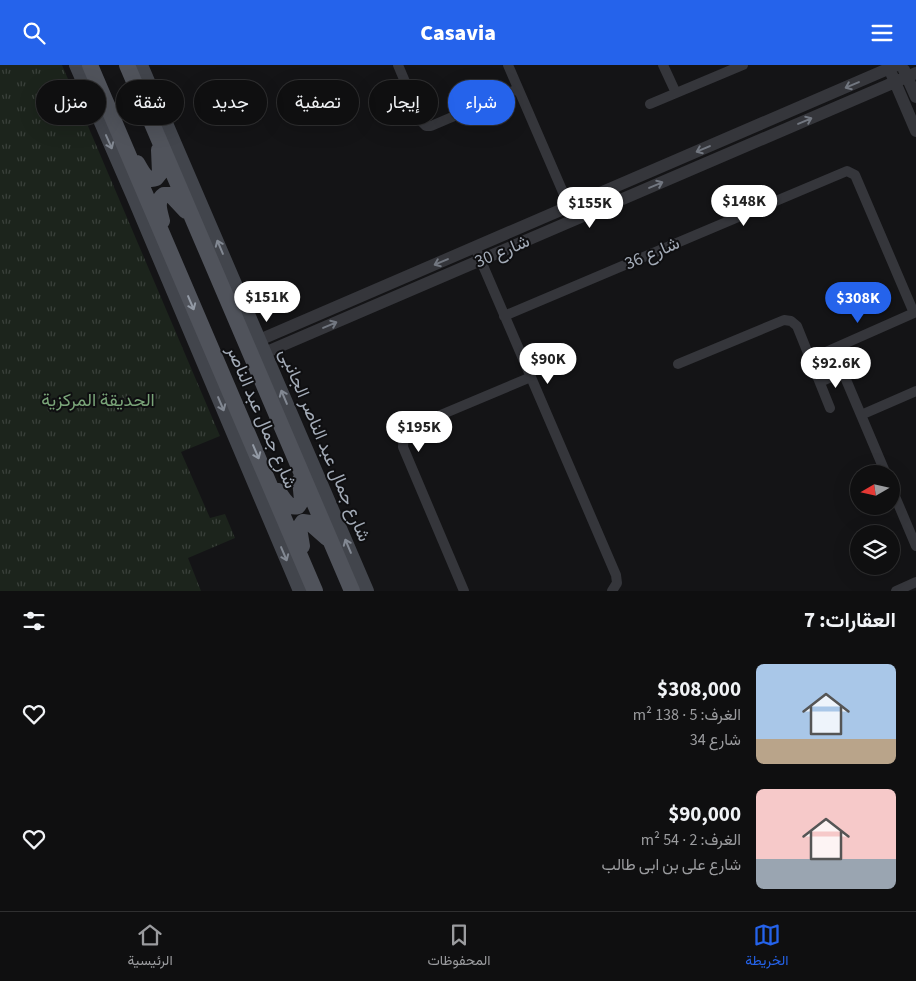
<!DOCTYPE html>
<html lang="ar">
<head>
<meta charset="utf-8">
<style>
  :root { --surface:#0f0f10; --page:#1d1d1e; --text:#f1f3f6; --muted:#9b9c9f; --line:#2f2f30; --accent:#2563eb }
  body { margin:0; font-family:"Source Sans 3",Vazirmatn,sans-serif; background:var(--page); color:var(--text); direction:rtl; height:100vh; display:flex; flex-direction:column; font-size:19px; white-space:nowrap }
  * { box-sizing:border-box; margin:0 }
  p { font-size:16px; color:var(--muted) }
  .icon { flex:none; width:28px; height:28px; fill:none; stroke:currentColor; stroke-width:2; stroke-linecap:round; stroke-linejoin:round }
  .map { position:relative; height:526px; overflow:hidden; direction:ltr }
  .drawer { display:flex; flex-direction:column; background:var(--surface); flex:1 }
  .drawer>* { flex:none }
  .banner { position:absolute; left:15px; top:15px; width:500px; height:45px; direction:rtl; display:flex; gap:10px }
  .needle { width:32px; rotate:261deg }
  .fabs { position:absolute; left:850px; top:400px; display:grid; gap:10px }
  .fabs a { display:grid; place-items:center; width:50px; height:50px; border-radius:50%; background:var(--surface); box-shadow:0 5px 20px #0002,0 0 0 1px var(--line); font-size:25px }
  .price { position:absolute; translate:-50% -42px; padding:0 11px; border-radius:18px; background:#fff; color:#222; font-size:16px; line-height:32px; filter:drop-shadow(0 1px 2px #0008) }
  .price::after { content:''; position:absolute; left:50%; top:30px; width:15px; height:11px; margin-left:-8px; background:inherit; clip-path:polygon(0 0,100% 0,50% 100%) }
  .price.current { background:var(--accent); color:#fff }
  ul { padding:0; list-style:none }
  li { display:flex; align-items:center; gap:15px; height:125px; padding:0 20px }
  li span { display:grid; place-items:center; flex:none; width:140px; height:100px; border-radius:8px; color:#555 }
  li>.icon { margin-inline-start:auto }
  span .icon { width:60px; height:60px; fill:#fffc; stroke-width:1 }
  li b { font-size:21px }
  h2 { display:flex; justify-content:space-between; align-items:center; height:60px; padding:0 20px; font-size:21px }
  .pill { padding:0 18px; border-radius:22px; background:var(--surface); box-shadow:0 5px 20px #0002,0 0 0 1px var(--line); font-size:18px; line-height:45px }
  .pill.current { background:var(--accent); color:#fff }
  header { display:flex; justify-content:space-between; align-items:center; height:65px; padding:0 20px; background:var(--accent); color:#fff; font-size:22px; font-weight:800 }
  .dock { display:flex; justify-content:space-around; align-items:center; height:70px; border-top:1px solid var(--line); background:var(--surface); font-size:14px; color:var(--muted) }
  .dock a { display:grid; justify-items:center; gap:2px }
  .dock .current { color:var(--accent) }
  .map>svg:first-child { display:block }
  .park { fill:url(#park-tufts) }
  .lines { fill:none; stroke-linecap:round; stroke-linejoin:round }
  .minor { stroke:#35363b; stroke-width:10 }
  .tertiary { stroke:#35363b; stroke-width:12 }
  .secondary { stroke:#42454c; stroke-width:14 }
  .primary { stroke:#50535b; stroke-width:16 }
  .oneway { stroke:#727780 }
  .oneway2 { stroke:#828892 }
  .oneway3 { stroke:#939aa5 }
  .labels { text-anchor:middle; stroke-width:4; stroke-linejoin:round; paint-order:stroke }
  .street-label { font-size:18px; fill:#a4acb8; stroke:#0f0f11 }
  .park-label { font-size:18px; fill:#7aa579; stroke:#0f0f11 }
</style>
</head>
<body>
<header><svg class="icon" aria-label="menu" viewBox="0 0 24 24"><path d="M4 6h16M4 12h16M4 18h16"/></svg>Casavia<svg class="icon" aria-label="search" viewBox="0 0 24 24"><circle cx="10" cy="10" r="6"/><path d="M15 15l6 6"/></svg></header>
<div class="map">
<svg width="916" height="526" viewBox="0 0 916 526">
  <defs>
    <pattern id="park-tufts" width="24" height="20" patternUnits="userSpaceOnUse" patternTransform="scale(1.25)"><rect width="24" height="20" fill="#1c241c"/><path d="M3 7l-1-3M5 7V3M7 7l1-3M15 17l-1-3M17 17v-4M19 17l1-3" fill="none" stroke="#3a413b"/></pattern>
  </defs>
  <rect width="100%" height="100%" fill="#141416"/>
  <path class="park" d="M0,0H62L220,371L181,387L210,453L225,449L235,473L188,493L201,526H0Z"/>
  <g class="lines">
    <path class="minor" d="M398,0L422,57L426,61H431L518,24
      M508,0L575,155
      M663,0L676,28
      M650,39L743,0
      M475,182L616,510L617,518L612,526
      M504,251L847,106L855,110L914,248
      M833,284L886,409
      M810,294L916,247
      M678,299L784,255L791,256L797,261L830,343
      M820,317L843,307
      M861,350L916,326
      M891,422L916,481
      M464,526L403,382L404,370L412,362L531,312
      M896,526L916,517"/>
    <path class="tertiary" d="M904,5L916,32
      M892,10L916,66
      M250,279L897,0
      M255,292L916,8"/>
    <path class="secondary" d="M76,0L133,131L300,526
      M141,0L367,526"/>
    <path class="primary" d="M90,0L315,526
      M127,0L352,526
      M137,98C142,106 146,117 156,113L160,108L159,85
      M162,156C160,147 155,136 164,130H171L186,146
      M278,426C283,433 288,444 298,441L302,435L300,415
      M302,481L299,463L303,457L310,458L327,473"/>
  </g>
  <defs><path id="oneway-shaft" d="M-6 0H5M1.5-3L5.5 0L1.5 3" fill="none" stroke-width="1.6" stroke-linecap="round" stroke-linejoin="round" transform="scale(1.25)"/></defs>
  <g class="oneway">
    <use href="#oneway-shaft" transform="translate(852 20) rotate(157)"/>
    <use href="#oneway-shaft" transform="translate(805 56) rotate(-23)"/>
    <use href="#oneway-shaft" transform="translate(703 84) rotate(157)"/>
    <use href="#oneway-shaft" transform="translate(656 120) rotate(-23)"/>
    <use href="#oneway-shaft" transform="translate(441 197) rotate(157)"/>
    <use href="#oneway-shaft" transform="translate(330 260) rotate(-23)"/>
  </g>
  <g class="oneway2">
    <use href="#oneway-shaft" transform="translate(109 77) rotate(66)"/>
    <use href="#oneway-shaft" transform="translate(220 182) rotate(-113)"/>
    <use href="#oneway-shaft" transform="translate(284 332) rotate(-113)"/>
    <use href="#oneway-shaft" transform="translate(221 339) rotate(67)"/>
    <use href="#oneway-shaft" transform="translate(348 481) rotate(-113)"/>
    <use href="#oneway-shaft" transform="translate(284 489) rotate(67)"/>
  </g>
  <g class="oneway3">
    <use href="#oneway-shaft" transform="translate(191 238) rotate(67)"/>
    <use href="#oneway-shaft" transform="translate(256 387) rotate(67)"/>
  </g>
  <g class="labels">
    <g class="street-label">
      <text transform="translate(502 186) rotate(-23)" y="6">شارع 30</text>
      <text transform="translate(652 188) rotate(-23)" y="6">شارع 36</text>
      <text transform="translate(262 352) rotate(67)" y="6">شارع جمال عبد الناصر</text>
      <text transform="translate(325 380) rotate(67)" y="6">شارع جمال عبد الناصر الجانبى</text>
    </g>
    <g class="park-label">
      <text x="98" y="341">الحديقة المركزية</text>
    </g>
  </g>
</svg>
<div class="fabs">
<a><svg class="needle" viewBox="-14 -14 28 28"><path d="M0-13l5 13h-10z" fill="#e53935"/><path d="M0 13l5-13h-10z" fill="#9b9c9f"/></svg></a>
<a><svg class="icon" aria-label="layers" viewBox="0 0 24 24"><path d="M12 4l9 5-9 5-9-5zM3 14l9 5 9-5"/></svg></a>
</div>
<b class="price" style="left:744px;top:162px">$148K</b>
<b class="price" style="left:590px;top:164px">$155K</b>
<b class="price" style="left:267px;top:258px">$151K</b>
<b class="price current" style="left:858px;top:259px">$308K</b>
<b class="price" style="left:548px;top:320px">$90K</b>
<b class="price" style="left:836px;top:324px">$92.6K</b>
<b class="price" style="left:419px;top:388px">$195K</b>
<div class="banner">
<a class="pill current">شراء</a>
<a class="pill">إيجار</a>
<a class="pill">تصفية</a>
<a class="pill">جديد</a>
<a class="pill">شقة</a>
<a class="pill">منزل</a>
</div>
</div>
<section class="drawer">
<h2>العقارات: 7<svg class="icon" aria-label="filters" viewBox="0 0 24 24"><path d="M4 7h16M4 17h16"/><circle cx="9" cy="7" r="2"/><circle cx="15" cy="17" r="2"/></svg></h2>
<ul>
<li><span style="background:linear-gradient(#a9c7e8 75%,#b9a48a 0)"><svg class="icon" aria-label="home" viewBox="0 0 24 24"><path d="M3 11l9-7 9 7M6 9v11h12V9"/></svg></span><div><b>$308,000</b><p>الغرف: 5 · 138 m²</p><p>شارع 34</p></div><svg class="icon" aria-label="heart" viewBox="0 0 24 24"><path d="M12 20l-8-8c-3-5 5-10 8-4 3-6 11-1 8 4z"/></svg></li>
<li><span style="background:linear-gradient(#f6c9c9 70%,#9aa5b1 0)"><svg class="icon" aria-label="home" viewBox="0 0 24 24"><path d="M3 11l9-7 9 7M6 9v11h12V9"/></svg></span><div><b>$90,000</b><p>الغرف: 2 · 54 m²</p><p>شارع على بن ابى طالب</p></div><svg class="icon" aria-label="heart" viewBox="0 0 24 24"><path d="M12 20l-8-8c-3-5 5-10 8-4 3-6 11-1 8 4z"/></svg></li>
</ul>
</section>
<nav class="dock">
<a class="current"><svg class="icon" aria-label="map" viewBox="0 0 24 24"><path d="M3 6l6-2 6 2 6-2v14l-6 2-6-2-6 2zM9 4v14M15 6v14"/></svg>الخريطة</a>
<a><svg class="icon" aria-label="saved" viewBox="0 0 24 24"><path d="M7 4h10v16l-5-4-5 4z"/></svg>المحفوظات</a>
<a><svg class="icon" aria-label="home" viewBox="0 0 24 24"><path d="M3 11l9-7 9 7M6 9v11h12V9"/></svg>الرئيسية</a>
</nav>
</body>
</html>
